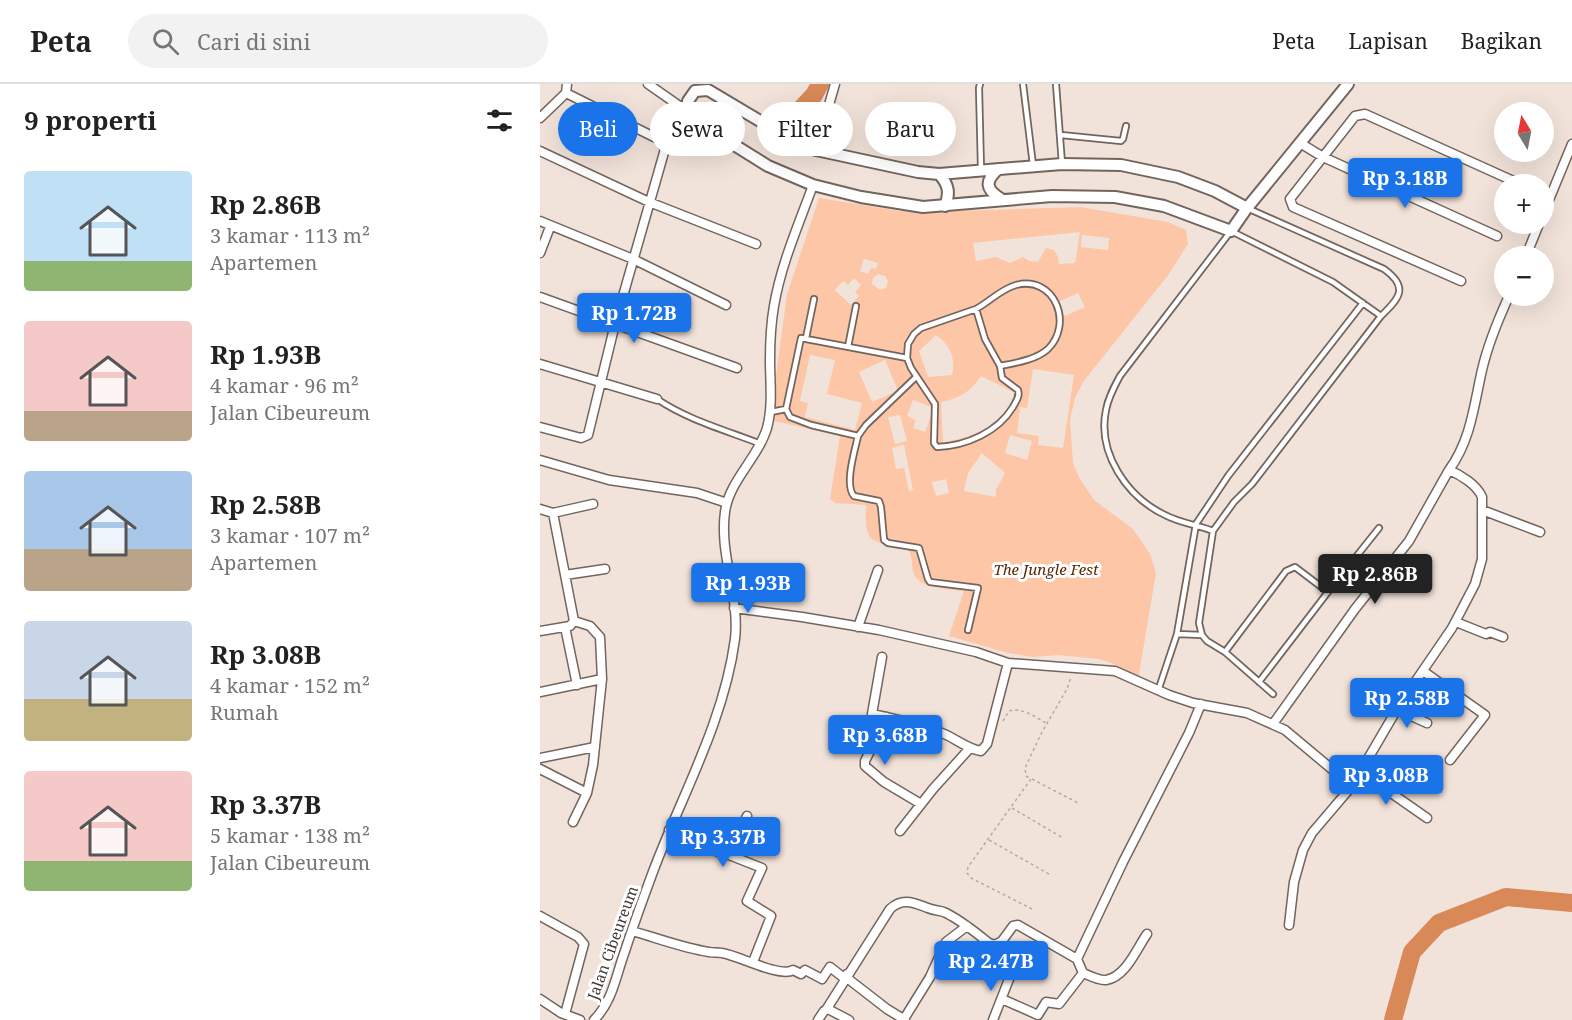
<!DOCTYPE html>
<html lang="id">
<head>
<meta charset="utf-8">
<style>
  :root { --surface:#fff; --page:#f2f2f2; --text:#222; --muted:#767676; --line:#e0e0e0; --accent:#1a73e8 }
  body { margin:0; font-family:"Noto Serif",serif; background:var(--page); color:var(--text); height:100vh; display:flex; flex-direction:column; font-size:22px; white-space:nowrap }
  * { box-sizing:border-box; margin:0 }
  p { font-size:20px; color:var(--muted) }
  .icon { flex:none; width:33px; height:33px; fill:none; stroke:currentColor; stroke-width:2; stroke-linecap:round; stroke-linejoin:round }
  .map { position:relative; flex:1; overflow:hidden }
  .details { display:flex; flex-direction:column; background:var(--surface); width:540px }
  .details>* { flex:none }
  .top-card { position:absolute; left:18px; top:18px; width:570px; height:54px; display:flex; gap:12px }
  .needle { width:39px; rotate:350deg }
  .buttons { position:absolute; left:954px; top:18px; display:grid; gap:12px }
  .buttons a { display:grid; place-items:center; width:60px; height:60px; border-radius:50%; background:var(--surface); box-shadow:0 6px 24px #0002; font-size:30px }
  .price { position:absolute; translate:-50% -51px; padding:0 14px; border-radius:6px; background:var(--accent); color:#fff; font-size:20px; line-height:39px; filter:drop-shadow(0 2px 3px #0008) }
  .price::after { content:''; position:absolute; left:50%; top:36px; width:18px; height:14px; margin-left:-9px; background:inherit; clip-path:polygon(0 0,100% 0,50% 100%) }
  .price.selected { background:#222; color:#fff }
  ul { padding:0; list-style:none }
  li { display:flex; align-items:center; gap:18px; height:150px; padding:0 24px }
  li span { display:grid; place-items:center; flex:none; width:168px; height:120px; border-radius:6px; color:#555 }
  li>.icon { margin-inline-start:auto }
  span .icon { width:72px; height:72px; fill:#fffc; stroke-width:1 }
  li b { font-size:26px }
  h2 { display:flex; justify-content:space-between; align-items:center; height:72px; padding:0 24px; font-size:26px }
  .chip { padding:0 21px; border-radius:27px; background:var(--surface); box-shadow:0 6px 24px #0002; font-size:21px; line-height:54px }
  .chip.selected { background:var(--accent); color:#fff }
  header { display:flex; align-items:center; gap:36px; box-sizing:border-box; height:84px; padding:0 30px; background:var(--surface); border-bottom:2px solid var(--line) }
  header strong { font-size:28px }
  nav { display:flex; gap:33px; margin-inline-start:auto; font-size:21px }
  .search { width:420px; height:54px; background:var(--page); display:flex; align-items:center; gap:15px; box-sizing:border-box; padding:0 21px; border-radius:33px; color:var(--muted); font-size:22px }
  main { display:flex; flex:1; min-height:0 }
  .map>svg:first-child { display:block }
  .green { fill:#fdc6a6; fill-rule:evenodd }
  .lines { fill:none; stroke-linecap:round; stroke-linejoin:round }
  .river { stroke:#d98857; stroke-width:18 }
  .service-casing { stroke:#72655e; stroke-width:8 }
  .minor-casing { stroke:#72655e; stroke-width:11 }
  .tertiary-casing { stroke:#72655e; stroke-width:14 }
  .path { stroke:#b5aaa2; stroke-width:1.5; stroke-dasharray:3 3; stroke-linecap:butt }
  .service { stroke:#fff; stroke-width:4.5 }
  .minor { stroke:#fff; stroke-width:8 }
  .tertiary { stroke:#fff; stroke-width:10 }
  .labels { text-anchor:middle; stroke-width:6; stroke-linejoin:round; paint-order:stroke }
  .park-label { font-size:15px; font-style:italic; fill:#592600; stroke:#fff }
  .street-label { font-size:15px; fill:#403a36; stroke:#fff }
</style>
</head>
<body>
<header>
<strong>Peta</strong>
<div class="search"><svg class="icon" aria-label="search" viewBox="0 0 24 24"><circle cx="10" cy="10" r="6"/><path d="M15 15l6 6"/></svg>Cari di sini</div>
<nav><a>Peta</a><a>Lapisan</a><a>Bagikan</a></nav>
</header>
<main>
<section class="details">
<h2>9 properti<svg class="icon" aria-label="filters" viewBox="0 0 24 24"><path d="M4 7h16M4 17h16"/><circle cx="9" cy="7" r="2"/><circle cx="15" cy="17" r="2"/></svg></h2>
<ul>
<li><span style="background:linear-gradient(#bfe0f5 75%,#8fb573 0)"><svg class="icon" aria-label="home" viewBox="0 0 24 24"><path d="M3 11l9-7 9 7M6 9v11h12V9"/></svg></span><div><b>Rp 2.86B</b><p>3 kamar · 113 m²</p><p>Apartemen</p></div></li>
<li><span style="background:linear-gradient(#f6c9c9 75%,#b9a48a 0)"><svg class="icon" aria-label="home" viewBox="0 0 24 24"><path d="M3 11l9-7 9 7M6 9v11h12V9"/></svg></span><div><b>Rp 1.93B</b><p>4 kamar · 96 m²</p><p>Jalan Cibeureum</p></div></li>
<li><span style="background:linear-gradient(#a9c7e8 65%,#b9a48a 0)"><svg class="icon" aria-label="home" viewBox="0 0 24 24"><path d="M3 11l9-7 9 7M6 9v11h12V9"/></svg></span><div><b>Rp 2.58B</b><p>3 kamar · 107 m²</p><p>Apartemen</p></div></li>
<li><span style="background:linear-gradient(#c9d6e8 65%,#c2b280 0)"><svg class="icon" aria-label="home" viewBox="0 0 24 24"><path d="M3 11l9-7 9 7M6 9v11h12V9"/></svg></span><div><b>Rp 3.08B</b><p>4 kamar · 152 m²</p><p>Rumah</p></div></li>
<li><span style="background:linear-gradient(#f6c9c9 75%,#8fb573 0)"><svg class="icon" aria-label="home" viewBox="0 0 24 24"><path d="M3 11l9-7 9 7M6 9v11h12V9"/></svg></span><div><b>Rp 3.37B</b><p>5 kamar · 138 m²</p><p>Jalan Cibeureum</p></div></li>
</ul>
</section>
<div class="map">
<svg width="1032" height="936" viewBox="0 0 1032 936">
  <rect width="100%" height="100%" fill="#f2e3da"/>
  <path class="green" d="M279,114L360,127L381,128L540,123L628,138L646,146L648,160L629,190L543,298L535,314L530,336L533,379L540,395L554,416L593,445L610,470L616,489L598,596L574,580L559,575L518,571L493,573L468,569L409,552L424,507C409,505 376,505 373,487C371,479 373,471 367,464C331,457 324,462 326,421L295,419L290,415L300,352L230,336L247,210ZM540,148L535,179L519,180L518,173L514,166L506,164L498,178L489,177L483,173L470,179L456,173L436,177L433,159ZM542,151L569,154L568,166L541,163ZM324,175L338,179L336,185L331,184L328,190L320,187ZM338,190L345,192L348,197L346,204L340,206L332,200L333,194ZM314,194L321,201L315,208L319,212L311,221L295,206L303,197L308,201ZM538,209L545,223L525,232L518,218ZM396,251C410,261 416,274 412,291L388,293L379,267ZM270,271L295,276L287,310L322,319L315,346L265,333L268,319L260,317ZM345,276L358,307L332,318L319,288ZM493,285L534,291L523,364L498,361L499,352L477,349L480,323L487,324ZM441,292L478,310C459,341 439,353 403,358L401,318C420,314 430,308 441,292ZM373,316L394,324L385,348L373,344L376,336L367,332ZM360,331L367,357L355,360L348,333ZM470,351L492,357L487,376L465,369ZM364,361L373,406L369,407L364,384L356,385L352,364ZM442,369L465,389L456,406V413L424,407L428,389ZM406,395L409,409L396,412L392,398Z"/>
  <g class="lines">
    <path class="river" d="M260,26L274,11L280,0
      M853,936L872,868L899,839L966,813L1032,819"/>
    <g class="service-casing">
      <path id="service" d="M440,0L439,4L441,85
        M483,0L493,81
        M516,0L522,80
        M521,51L581,57L583,55L586,42
        M707,124L844,185C869,203 860,214 841,232
        M436,225L445,255L460,282L462,294L478,306C480,313 476,317 473,323C458,348 426,362 397,363L394,359L395,320L371,284L367,274L368,260L374,250L381,244Z
        M436,225C449,218 461,205 476,201C514,191 534,239 508,265C496,276 475,279 460,282
        M266,254L274,215
        M308,263L316,222
        M117,315C148,336 185,346 221,360
        M246,325L250,333L271,341L318,352L326,341L376,293
        M231,328L246,325L261,254L367,274
        M318,352C315,366 304,401 314,412L339,417L341,423L344,456L348,459L379,464L388,495L390,498L438,504L428,546
        M673,447C658,441 640,439 625,431C587,413 557,369 566,326C568,314 574,303 580,292L691,147L793,198L841,232L712,400L694,418L673,447L659,539L662,551L667,557L685,568L733,610
        M637,550L662,551
        M685,568L746,487L755,483L788,508L839,444
        M719,598L788,508
        M618,607L637,550L656,440L688,392L823,219"/>
    </g>
    <g class="minor-casing">
      <path id="minor" d="M108,0L151,30
        M0,34L26,9L27,0
        M760,59L783,73L957,152
        M276,66L295,0
        M0,67L109,118L216,160
        M1004,128L1032,60
        M0,137L93,175L186,221
        M0,169L10,143
        M986,172L999,140
        M921,197L753,123L750,115L815,32L825,30L980,100
        M0,213L197,284
        M0,280L117,315
        M0,343L41,354L48,351L75,240L125,65L120,56L26,9
        M0,376L69,396L157,409L187,419
        M0,425L13,429L34,537L30,542L0,547
        M942,426L1000,448
        M13,429L53,420
        M25,491L65,485
        M194,524L262,533L339,546L436,568L468,579L575,587L629,611L653,619L707,629L745,646L812,702
        M916,538L946,550L950,548L963,553
        M25,543L37,601
        M318,543L338,486
        M342,573L332,630C356,635 379,640 402,649C415,654 427,665 441,667L447,660L468,579
        M883,587L945,631L910,676
        M0,608L62,595
        M858,626L887,639
        M347,633L325,677V682L344,698L381,720
        M733,640L815,525L869,457L909,386
        M0,674L55,663
        M0,685L47,709
        M821,688L887,734
        M33,738L47,709L53,681L62,595L60,553L50,542L34,537
        M129,746L185,771L191,768L207,732
        M360,747L393,705L430,664
        M189,771L222,784L207,817L231,832L213,878
        M0,832L38,853L44,860L25,930
        M749,841L754,798L763,766L772,749L812,702L860,620L912,544L935,500L942,475V413C937,401 921,391 909,386C931,356 934,321 942,286C948,260 958,236 969,212
        M92,847C117,854 143,864 169,868C173,869 178,868 182,869C200,872 240,894 253,886L261,890L265,886L282,895L290,883L304,894L307,890
        M537,875L583,778L649,649L661,620
        M307,894L347,925L365,936
        M0,915L21,929L40,936
        M462,915L498,931L506,918L519,920L543,889
        M286,926L350,825C363,813 374,819 388,824C394,827 401,826 406,829C422,837 435,848 449,859L455,861L462,857L473,842L478,841L537,875L543,889C550,892 560,897 566,896C586,893 597,864 607,850
        M364,935L390,893L406,858L427,842
        M54,936C73,917 76,891 85,867C94,839 104,812 114,785C143,709 184,637 195,555C200,513 179,471 185,428C189,397 218,374 227,344C233,322 230,298 230,276C230,258 231,239 234,222C241,180 259,140 273,101
        M278,936L284,927L288,925L309,936
        M453,936L471,890"/>
    </g>
    <g class="tertiary-casing">
      <path id="tertiary" d="M458,85C445,97 445,105 461,115
        M399,90C409,101 410,109 405,122
        M707,124L675,107L638,93L581,81L522,80L399,90L378,88L276,66L252,56L168,6L155,7L148,17L149,26L154,32L175,49L228,82L273,101L321,113L383,123L512,112L575,113L624,122L691,147L707,124L808,0"/>
    </g>
    <path class="path" d="M463,637L469,627C482,623 495,633 506,639
      M492,695L540,720
      M472,724L523,754
      M449,756L509,790
      M492,825L431,794L427,789L428,783L491,695L486,692L485,684L502,648L527,605L531,593"/>
    <use href="#service" class="service"/>
    <use href="#minor" class="minor"/>
    <use href="#tertiary" class="tertiary"/>
  </g>
  <g class="labels">
    <g class="park-label">
      <text x="506" y="491">The Jungle Fest</text>
    </g>
    <g class="street-label">
      <text transform="translate(73 859) rotate(-70)" y="5">Jalan Cibeureum</text>
    </g>
  </g>
</svg>
<div class="buttons">
<a><svg class="needle" viewBox="-14 -14 28 28"><path d="M0-13l5 13h-10z" fill="#e53935"/><path d="M0 13l5-13h-10z" fill="#767676"/></svg></a>
<a>+</a>
<a>−</a>
</div>
<b class="price" style="left:865px;top:125px">Rp 3.18B</b>
<b class="price" style="left:94px;top:260px">Rp 1.72B</b>
<b class="price selected" style="left:835px;top:521px">Rp 2.86B</b>
<b class="price" style="left:208px;top:530px">Rp 1.93B</b>
<b class="price" style="left:867px;top:645px">Rp 2.58B</b>
<b class="price" style="left:345px;top:682px">Rp 3.68B</b>
<b class="price" style="left:846px;top:722px">Rp 3.08B</b>
<b class="price" style="left:183px;top:784px">Rp 3.37B</b>
<b class="price" style="left:451px;top:908px">Rp 2.47B</b>
<div class="top-card">
<a class="chip selected">Beli</a>
<a class="chip">Sewa</a>
<a class="chip">Filter</a>
<a class="chip">Baru</a>
</div>
</div>
</main>
</body>
</html>
